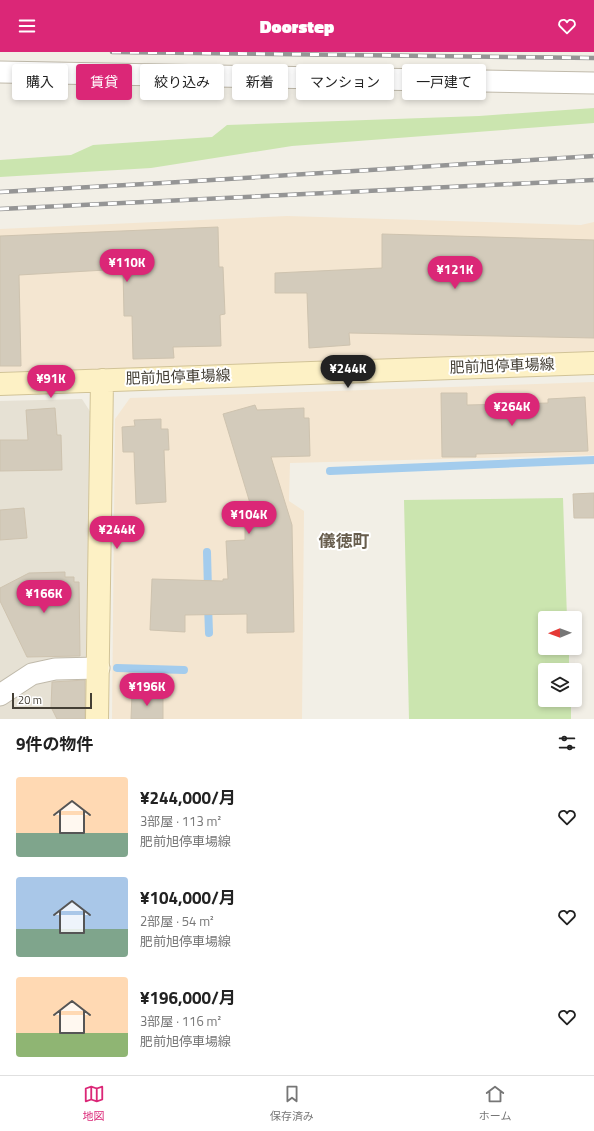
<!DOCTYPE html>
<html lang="ja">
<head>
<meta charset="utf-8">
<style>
  :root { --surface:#fff; --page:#f6f6f6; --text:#222; --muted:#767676; --line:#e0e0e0; --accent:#db2777 }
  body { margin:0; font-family:"Titillium Web","Noto Sans JP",sans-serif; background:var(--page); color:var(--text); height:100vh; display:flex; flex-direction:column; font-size:15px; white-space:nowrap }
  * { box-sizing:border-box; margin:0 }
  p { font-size:13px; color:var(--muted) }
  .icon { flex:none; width:22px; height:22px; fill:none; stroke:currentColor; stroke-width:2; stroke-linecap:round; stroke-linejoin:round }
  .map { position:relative; height:667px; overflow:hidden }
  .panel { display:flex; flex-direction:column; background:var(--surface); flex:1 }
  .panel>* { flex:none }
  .guide { position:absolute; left:12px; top:12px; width:570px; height:36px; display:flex; gap:8px }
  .needle { width:26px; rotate:269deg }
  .controls { position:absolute; left:538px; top:559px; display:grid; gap:8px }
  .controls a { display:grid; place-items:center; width:44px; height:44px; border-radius:4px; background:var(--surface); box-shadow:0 2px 6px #0003; font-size:20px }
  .scale { position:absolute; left:12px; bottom:10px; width:80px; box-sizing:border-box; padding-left:4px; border:2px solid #443f35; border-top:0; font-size:11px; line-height:14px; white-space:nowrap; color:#443f35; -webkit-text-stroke:3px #fff; paint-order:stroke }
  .price { position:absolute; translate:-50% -34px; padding:0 9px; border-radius:14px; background:var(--accent); color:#fff; font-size:13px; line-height:26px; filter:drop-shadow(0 1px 2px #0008) }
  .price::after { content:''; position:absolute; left:50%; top:24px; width:12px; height:9px; margin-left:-6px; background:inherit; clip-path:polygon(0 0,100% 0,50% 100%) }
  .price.on { background:#222; color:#fff }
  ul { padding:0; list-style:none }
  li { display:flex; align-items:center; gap:12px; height:100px; padding:0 16px }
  li span { display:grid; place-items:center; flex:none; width:112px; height:80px; border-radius:4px; color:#555 }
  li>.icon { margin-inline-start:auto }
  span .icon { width:48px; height:48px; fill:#fffc; stroke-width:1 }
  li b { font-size:17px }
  h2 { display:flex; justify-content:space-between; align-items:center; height:48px; padding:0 16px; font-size:17px }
  .tag { padding:0 14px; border-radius:4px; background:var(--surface); box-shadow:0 2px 6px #0003; font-size:14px; line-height:36px }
  .tag.on { background:var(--accent); color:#fff }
  header { display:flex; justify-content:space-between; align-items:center; height:52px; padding:0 16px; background:var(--accent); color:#fff; font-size:18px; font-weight:800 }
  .dock { display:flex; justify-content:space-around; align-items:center; height:56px; border-top:1px solid var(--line); background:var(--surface); font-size:11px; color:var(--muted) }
  .dock a { display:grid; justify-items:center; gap:2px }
  .dock .on { color:var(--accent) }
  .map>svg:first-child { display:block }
  .residential { fill:#e6e1d4 }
  .commercial { fill:#f4e6d1 }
  .green { fill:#cbe5af }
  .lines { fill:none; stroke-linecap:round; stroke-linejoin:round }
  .stream { stroke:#a3cced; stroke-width:8 }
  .building { fill:#d3cbbb; stroke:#cec3af }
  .street-casing { stroke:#c0baab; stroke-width:23 }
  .secondary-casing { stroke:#d1c397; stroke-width:24 }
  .street { stroke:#fff; stroke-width:21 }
  .secondary { stroke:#fdf1c5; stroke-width:22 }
  .rail-casing { stroke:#959595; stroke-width:4.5 }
  .rail { stroke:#fff; stroke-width:3; stroke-dasharray:9; stroke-linecap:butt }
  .labels { text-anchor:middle; stroke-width:4; stroke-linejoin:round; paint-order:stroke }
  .street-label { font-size:15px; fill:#443f35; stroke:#fff }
  .quarter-label { font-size:17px; font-weight:bold; fill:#675d4d; stroke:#fff }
</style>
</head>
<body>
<header><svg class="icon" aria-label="menu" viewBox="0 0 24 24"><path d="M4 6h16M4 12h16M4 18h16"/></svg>Doorstep<svg class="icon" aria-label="heart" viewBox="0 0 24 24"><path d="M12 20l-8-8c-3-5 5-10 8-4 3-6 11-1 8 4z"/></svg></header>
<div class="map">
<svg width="594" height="667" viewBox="0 0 594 667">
  <rect width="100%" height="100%" fill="#f2efe6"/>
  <path class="residential" d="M82,347L93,364L86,667H0V349Z"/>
  <path class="commercial" d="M287,164L581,173L594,170V301L0,320V177Z
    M594,330V403L290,411L289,449L304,459L302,667H112L115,367L130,346Z"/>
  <path class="green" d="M594,56V71L292,94L151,116L0,125V108L71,103L93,93L212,85L227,73L479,64Z
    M563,446L567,566H545V596H569V618H545V648H571V667H409L404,448Z"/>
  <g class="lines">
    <path class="stream" d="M330,419L594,408
      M207,500L208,538
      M208,552L209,581
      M117,616L184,618"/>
  </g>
  <path class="building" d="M218,175L219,215H223L225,262L220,263L221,294L173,295L174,306L133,307L132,264H124L123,217L19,223L21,314H0V184Z
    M382,182L594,188V286L349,281L350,293L309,296L307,241H275V221L382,216Z
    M441,341H467V353L548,351V347L585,345L588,399L476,402V405H442Z
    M255,353L257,358L304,356V366H309L310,404L271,405L292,473L294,580L247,581V562L185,563V580L150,578L152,527L223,529V527H228L226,489L245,488V471H256L223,362Z
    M55,356L57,383H61L62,418L0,419V388H28L26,358Z
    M161,367V377H168L169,398H164L166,450L136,452L134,400H123L122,375L135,374L134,368Z
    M594,441V466H574L573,442Z
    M24,456L27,486L0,488V458Z
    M65,520V525H74V530H79L80,604L27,605L0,549V536L29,521Z
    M85,628V667H57L51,655L52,630Z
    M132,642H163V667H131Z"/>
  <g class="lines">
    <g class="street-casing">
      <path id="street" d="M0,20L594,31
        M0,643L32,622L55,617L99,616"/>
    </g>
    <g class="secondary-casing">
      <path id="secondary" d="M0,332L594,311
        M97,667L102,328"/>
    </g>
    <use href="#street" class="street"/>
    <use href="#secondary" class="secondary"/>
    <g class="rail-casing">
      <path id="rail" d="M112,0L594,6
        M0,140L163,131L594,104
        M0,157L594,128"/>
    </g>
    <use href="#rail" class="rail"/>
  </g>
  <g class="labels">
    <g class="street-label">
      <text transform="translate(502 314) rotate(-2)" y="5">肥前旭停車場線</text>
      <text transform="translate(178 325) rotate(-2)" y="5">肥前旭停車場線</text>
    </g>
    <g class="quarter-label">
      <text x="344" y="495">儀徳町</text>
    </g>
  </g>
</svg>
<div class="controls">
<a><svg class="needle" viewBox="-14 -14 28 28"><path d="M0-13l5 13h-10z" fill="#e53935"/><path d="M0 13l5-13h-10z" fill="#767676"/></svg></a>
<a><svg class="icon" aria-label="layers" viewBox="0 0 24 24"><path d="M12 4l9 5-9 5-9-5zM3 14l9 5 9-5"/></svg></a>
</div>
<div class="scale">20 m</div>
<b class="price" style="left:127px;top:231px">¥110K</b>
<b class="price" style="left:455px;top:238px">¥121K</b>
<b class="price on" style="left:348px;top:337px">¥244K</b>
<b class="price" style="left:51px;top:347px">¥91K</b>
<b class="price" style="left:512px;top:375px">¥264K</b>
<b class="price" style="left:249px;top:483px">¥104K</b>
<b class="price" style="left:117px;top:498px">¥244K</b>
<b class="price" style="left:44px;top:562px">¥166K</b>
<b class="price" style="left:147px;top:655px">¥196K</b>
<div class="guide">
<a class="tag">購入</a>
<a class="tag on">賃貸</a>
<a class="tag">絞り込み</a>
<a class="tag">新着</a>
<a class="tag">マンション</a>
<a class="tag">一戸建て</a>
</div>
</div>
<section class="panel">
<h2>9件の物件<svg class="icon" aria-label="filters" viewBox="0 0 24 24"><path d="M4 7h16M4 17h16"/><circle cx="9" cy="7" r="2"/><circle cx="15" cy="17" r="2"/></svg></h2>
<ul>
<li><span style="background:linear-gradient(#ffd9b3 70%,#7fa58c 0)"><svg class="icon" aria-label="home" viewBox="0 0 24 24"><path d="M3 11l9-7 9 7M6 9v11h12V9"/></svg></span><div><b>¥244,000/月</b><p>3部屋 · 113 m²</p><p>肥前旭停車場線</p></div><svg class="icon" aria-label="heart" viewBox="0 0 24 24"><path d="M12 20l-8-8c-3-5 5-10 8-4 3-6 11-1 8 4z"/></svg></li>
<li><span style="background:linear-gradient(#a9c7e8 65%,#7fa58c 0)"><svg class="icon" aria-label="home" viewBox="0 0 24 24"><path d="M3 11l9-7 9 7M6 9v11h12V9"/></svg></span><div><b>¥104,000/月</b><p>2部屋 · 54 m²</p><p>肥前旭停車場線</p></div><svg class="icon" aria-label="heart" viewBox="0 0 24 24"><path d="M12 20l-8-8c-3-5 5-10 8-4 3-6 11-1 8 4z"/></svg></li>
<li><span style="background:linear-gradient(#ffd9b3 70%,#8fb573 0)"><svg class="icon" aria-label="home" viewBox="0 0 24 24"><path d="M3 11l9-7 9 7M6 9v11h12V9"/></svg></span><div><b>¥196,000/月</b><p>3部屋 · 116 m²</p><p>肥前旭停車場線</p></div><svg class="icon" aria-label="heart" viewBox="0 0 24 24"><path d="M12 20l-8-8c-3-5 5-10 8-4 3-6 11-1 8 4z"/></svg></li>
</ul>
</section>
<nav class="dock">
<a class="on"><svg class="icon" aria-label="map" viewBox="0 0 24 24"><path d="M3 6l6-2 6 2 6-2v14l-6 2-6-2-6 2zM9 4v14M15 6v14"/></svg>地図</a>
<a><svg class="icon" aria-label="saved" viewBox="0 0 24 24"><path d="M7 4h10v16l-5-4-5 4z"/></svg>保存済み</a>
<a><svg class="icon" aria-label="home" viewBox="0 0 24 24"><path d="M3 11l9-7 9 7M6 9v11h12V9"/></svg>ホーム</a>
</nav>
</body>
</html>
